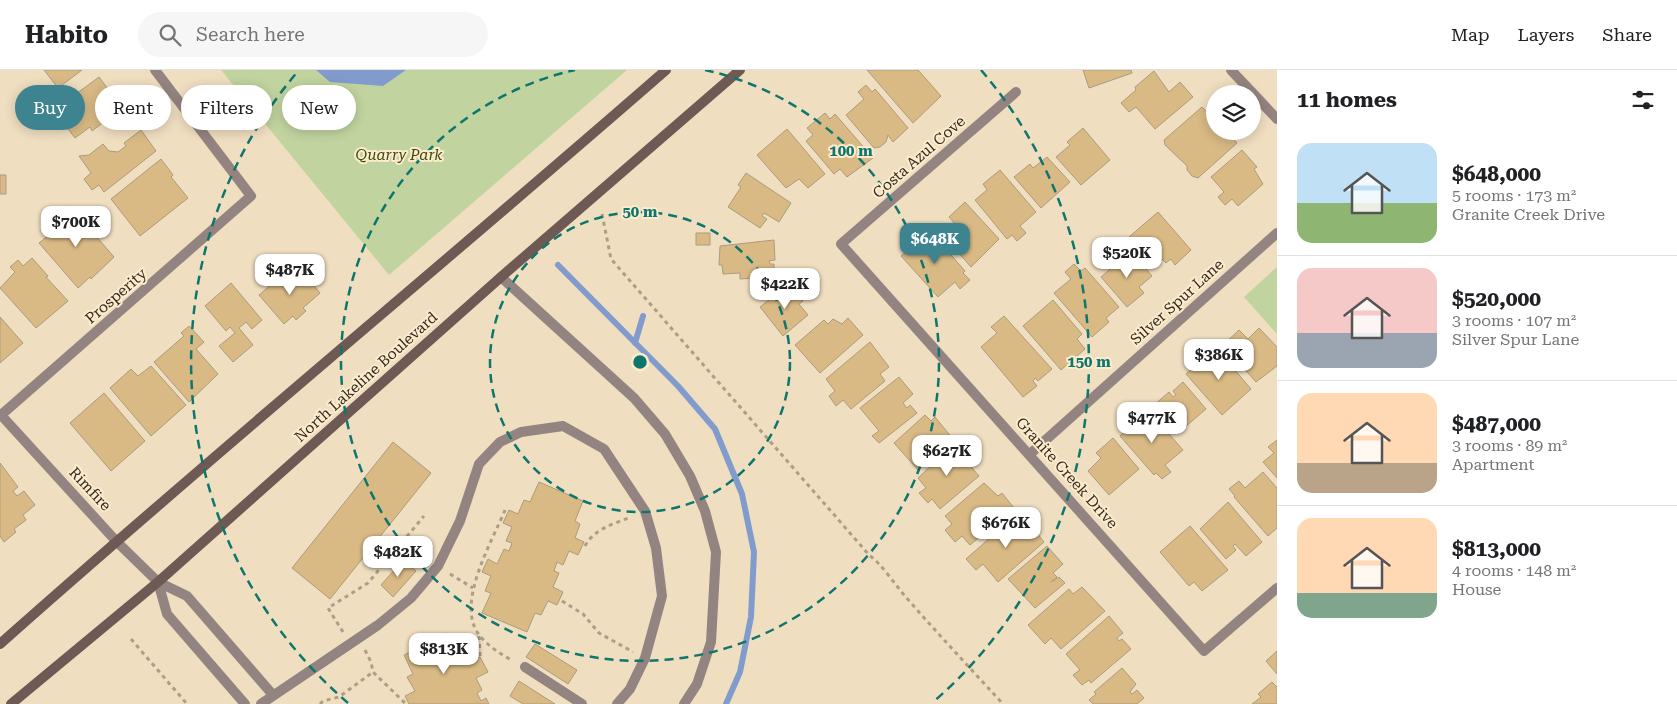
<!DOCTYPE html>
<html lang="en">
<head>
<meta charset="utf-8">
<style>
  :root { --surface:#fff; --page:#f6f6f6; --text:#202124; --muted:#757577; --line:#e0e0e0; --accent:#3e8490 }
  body { margin:0; font-family:"Roboto Serif",serif; background:var(--page); color:var(--text); height:100vh; display:flex; flex-direction:column; font-size:19px; white-space:nowrap }
  * { box-sizing:border-box; margin:0 }
  p { font-size:16px; color:var(--muted) }
  .icon { flex:none; width:28px; height:28px; fill:none; stroke:currentColor; stroke-width:2; stroke-linecap:round; stroke-linejoin:round }
  .map { position:relative; flex:1; overflow:hidden }
  .side { display:flex; flex-direction:column; background:var(--surface); width:400px }
  .side>* { flex:none }
  .hud { position:absolute; left:15px; top:15px; width:475px; height:45px; display:flex; gap:10px }
  .fabs { position:absolute; left:1206px; top:15px; display:grid; gap:10px }
  .fabs a { display:grid; place-items:center; width:55px; height:55px; border-radius:50%; background:var(--surface); box-shadow:0 2px 12px #0003; font-size:25px }
  .price { position:absolute; translate:-50% -42px; padding:0 11px; border-radius:10px; background:#fff; color:#222; font-size:16px; line-height:32px; filter:drop-shadow(0 1px 2px #0008) }
  .price::after { content:''; position:absolute; left:50%; top:30px; width:15px; height:11px; margin-left:-8px; background:inherit; clip-path:polygon(0 0,100% 0,50% 100%) }
  .price.selected { background:var(--accent); color:#fff }
  ul { padding:0; list-style:none }
  li { display:flex; align-items:center; gap:15px; height:125px; padding:0 20px }
  li+li { border-top:1px solid var(--line) }
  li span { display:grid; place-items:center; flex:none; width:140px; height:100px; border-radius:15px; color:#555 }
  li>.icon { margin-inline-start:auto }
  span .icon { width:60px; height:60px; fill:#fffc; stroke-width:1 }
  li b { font-size:21px }
  h2 { display:flex; justify-content:space-between; align-items:center; height:60px; padding:0 20px; font-size:21px }
  .pill { padding:0 18px; border-radius:22px; background:var(--surface); box-shadow:0 2px 12px #0003; font-size:18px; line-height:45px }
  .pill.selected { background:var(--accent); color:#fff }
  header { display:flex; align-items:center; gap:30px; box-sizing:border-box; height:70px; padding:0 25px; background:var(--surface); border-bottom:1px solid var(--line) }
  header strong { font-size:24px }
  nav { display:flex; gap:28px; margin-inline-start:auto; font-size:18px }
  .search { width:350px; height:45px; background:var(--page); display:flex; align-items:center; gap:12px; box-sizing:border-box; padding:0 18px; border-radius:28px; color:var(--muted); font-size:19px }
  main { display:flex; flex:1; min-height:0 }
  .map>svg:first-child { display:block }
  .green { fill:#c1d49f }
  .water { fill:#819ccc }
  .lines { fill:none; stroke-linecap:round; stroke-linejoin:round }
  .stream { stroke:#819ccc; stroke-width:6 }
  .building { fill:#d9ba85; stroke:#ab9b7e }
  .path { stroke:#ac9e87; stroke-width:3; stroke-dasharray:4 4; stroke-linecap:butt }
  .service { stroke:#948481; stroke-width:10 }
  .minor { stroke:#948481; stroke-width:10 }
  .secondary { stroke:#6f5954; stroke-width:10 }
  .ring { fill:none; stroke:#0f766e; stroke-width:2.5; stroke-dasharray:9 6 }
  .labels { text-anchor:middle; stroke-width:4; stroke-linejoin:round; paint-order:stroke }
  .park-label { font-size:15px; font-style:italic; fill:#3a4a0c; stroke:#fdebcd }
  .street-label { font-size:15px; fill:#312b1f; stroke:#fdebcd }
  .centre { fill:#0f766e; stroke:#fdebcd; stroke-width:2.5 }
  .ring-label { font-size:15px; text-anchor:middle; font-weight:bold; fill:#0f766e; stroke:#fdebcd; stroke-width:4; stroke-linejoin:round; paint-order:stroke }
</style>
</head>
<body>
<header>
<strong>Habito</strong>
<div class="search"><svg class="icon" aria-label="search" viewBox="0 0 24 24"><circle cx="10" cy="10" r="6"/><path d="M15 15l6 6"/></svg>Search here</div>
<nav><a>Map</a><a>Layers</a><a>Share</a></nav>
</header>
<main>
<div class="map">
<svg width="1277" height="634" viewBox="0 0 1277 634">
  <rect width="100%" height="100%" fill="#f0dec0"/>
  <path class="green" d="M221,0H627L389,205Z
    M1277,197V264L1244,227Z"/>
  <path class="water" d="M316,0H406L383,16L330,12Z"/>
  <g class="lines">
    <path class="stream" d="M558,195L678,316L715,359L742,424L754,482L751,547L740,602L726,634
      M635,273L643,246"/>
  </g>
  <path class="building" d="M44,0H82L58,18Z
    M867,0H918L941,26L913,53Z
    M1083,0H1131L1132,3L1089,18Z
    M1154,1L1169,22L1180,12L1193,27L1155,59L1136,37L1129,42L1121,33L1136,20L1135,17Z
    M99,7L122,38L92,61L90,57L75,68L65,55L68,53L57,38L75,23L76,24Z
    M866,15L872,22L875,19L908,58L893,72L888,65L886,72L880,77L874,78L846,45L864,29L858,22Z
    M1202,37L1215,51V61L1228,63L1237,73L1198,108L1192,106L1187,100V96L1165,75L1164,70Z
    M825,43L830,49L835,44L873,88L847,107L840,99L834,104L806,71L813,65L807,58Z
    M1083,58L1110,90L1081,115L1056,87L1070,75L1067,72Z
    M787,59L825,104L808,118L799,109L786,118L757,85Z
    M141,60L156,81L104,122L99,115L92,120L84,109L91,103L79,86L89,85L103,74L109,81L118,82L126,76L124,73Z
    M1242,80L1257,97L1254,99L1263,114L1238,136L1232,129L1225,135L1218,127L1224,122L1211,107Z
    M1047,87L1070,112L1041,138L1014,107L1030,94L1033,98Z
    M161,89L173,105L171,107L188,128L140,166L111,129Z
    M1000,100L1036,142L1020,156L1026,163L1017,171L1012,165L1007,169L975,130L987,120L983,114Z
    M746,103L791,133L779,152L764,143L762,146L767,149L760,158L728,137L741,117L738,115Z
    M0,105H6V124H0Z
    M965,132L999,169L971,197L943,165L956,155L949,147Z
    M70,136L114,187L91,209L90,207L78,218L39,173L59,157L53,150Z
    M1158,142L1191,180L1175,195L1171,189L1166,193L1162,189L1154,196L1129,167Z
    M931,162L965,201L963,203L970,210L960,219L955,212L938,227L901,186Z
    M696,163H710V175H696Z
    M774,170L775,190L769,191L770,194H774V207L740,209V203L723,204L722,195H719L720,176Z
    M1131,181L1152,206L1139,217L1144,223L1127,237L1101,207Z
    M32,188L48,206L46,207L68,231L36,258L0,218L15,202L10,197L18,190L23,196Z
    M1074,194L1081,201L1085,198L1119,237L1106,248L1109,252L1092,267L1054,223L1071,209L1065,202Z
    M300,199L320,223L303,238L306,241L296,250L293,246L284,254L259,225L284,204L288,209Z
    M231,213L262,250L252,259L246,252L239,258L253,275L233,292L219,276L235,263L230,257L226,261L205,236Z
    M789,214L803,231L799,234L808,245L783,266L760,237Z
    M1053,230L1082,264L1077,269L1085,279L1061,300L1023,256Z
    M1004,246L1052,299L1038,311L1035,308L1033,311L1037,316L1023,327L981,277L997,263L991,257Z
    M0,247L23,273L0,293Z
    M848,248L863,265L820,303L795,275L824,250L828,254L833,249L842,254Z
    M189,256L204,272L196,279L218,304L189,332L154,292L184,266L181,263Z
    M1259,258L1277,277V296L1256,312L1223,275L1239,260L1248,269Z
    M870,272L889,297L880,304L885,311L851,339L843,330L836,336L829,326L835,321L826,309Z
    M1216,278L1251,319L1222,345L1186,304L1202,290L1204,292L1206,291L1203,288Z
    M151,296L186,335L151,366L110,318L131,299L138,306Z
    M899,307L913,324L903,333L907,338L910,335L917,343L879,373L872,366L879,361L860,338Z
    M1183,312L1206,339L1178,363L1154,335L1169,322L1173,327L1176,325L1173,321Z
    M104,323L145,371L111,401L70,353Z
    M1147,339L1183,380L1165,395L1171,402L1162,409L1156,403L1154,405L1120,366Z
    M925,345L931,351L935,347L953,369L918,400L894,373Z
    M1113,368L1139,399L1109,425L1088,401L1101,388L1096,383Z
    M1277,370V408L1263,392L1274,383L1268,377Z
    M393,372L431,403L330,529L292,498Z
    M954,374L964,386L966,385L970,389L967,392L979,406L940,439L932,429L928,433L919,423L926,418L918,408Z
    M0,393L18,417L13,421L17,426L24,421L35,435L23,445L26,450L14,459L16,462L4,472L0,466Z
    M1263,402L1277,418V458L1268,466L1234,427L1235,426L1229,419L1239,411L1245,418Z
    M539,412L583,431L575,451L580,454L575,468L584,472L578,485L569,481L563,495L557,492L554,501L559,503L553,517L563,522L557,535L548,531L541,545L535,543L527,562L482,543L491,523L485,521L491,506L482,502L488,489L497,494L504,479L509,481L512,473L506,471L512,457L503,453L509,440L518,444L524,430L530,432Z
    M984,413L998,426L1002,423L1014,438L970,475L962,466L955,472L945,460L952,454L945,446Z
    M1228,432L1262,472L1246,486L1235,474L1233,476L1236,480L1226,489L1200,459Z
    M1014,447L1025,460L1030,455L1044,472L998,512L983,494L976,500L966,489Z
    M1190,456L1228,500L1202,521L1194,512L1189,516L1160,482Z
    M1047,476L1063,494L1053,503L1057,507L1051,512L1059,507L1065,513L1035,538L1008,509Z
    M403,490L416,501L393,527L381,515Z
    M1082,517L1105,541L1061,579L1051,568L1045,574L1028,555L1069,519L1073,524Z
    M1109,546L1123,563L1117,568L1119,571L1122,569L1131,579L1091,613L1089,610L1082,615L1073,605L1080,600L1066,584Z
    M447,563L456,583L461,580L468,593L480,587L488,602L476,608L482,620L477,623L481,631L486,628L489,634H409L405,626L415,621L407,607L413,604L404,585Z
    M535,574L577,600L568,614L526,587Z
    M1277,581V604L1266,591Z
    M1122,598L1136,614L1130,622L1132,624L1137,620L1144,628L1137,634H1093L1089,630L1096,624L1094,622Z
    M519,611L555,634H523L510,626Z
    M1272,612L1277,617V634H1252L1261,627L1258,624Z"/>
  <g class="lines">
    <path class="path" d="M602,144L611,189L870,486C880,492 896,516 905,526C937,563 970,598 1003,634
      M505,440C492,472 454,535 480,566C489,577 501,584 513,591
      M585,476C594,459 613,454 631,447
      M450,504L473,518
      M562,531L583,544L599,563L633,582
      M343,562L328,538L368,513L424,446
      M479,566L480,586
      M131,569L187,634
      M365,580L371,592L373,602L406,634
      M320,634L323,631L339,627L373,602"/>
    <path class="service" d="M501,207L634,328L665,364L690,406L705,441L716,482L711,572L697,614L684,634
      M158,512L187,526L273,625
      M158,512L167,544L245,634
      M525,597L582,634
      M261,634L378,555L411,528L438,496L460,451L479,394L500,372L521,362L563,356L604,379L645,441L656,478L662,526L645,588L630,619L617,634"/>
    <path class="minor" d="M1231,0L1277,49
      M1016,22L841,174L1204,581L1277,518
      M1,345L116,471L158,512
      M0,346L251,126L155,0
      M1030,384L1277,163"/>
    <path class="secondary" d="M0,574C219,379 445,193 666,0
      M11,634L158,512L501,207L740,0"/>
  </g>
  <g class="ring">
    <circle cx="640" cy="292" r="150"/>
    <path d="M705 0A299 299 0 1 1 575 0"/>
    <path d="M348 633A449 449 0 0 1 299 0M981 0A449 449 0 0 1 932 633"/>
  </g>
  <g class="labels">
    <g class="park-label">
      <text x="399" y="90">Quarry Park</text>
    </g>
    <g class="street-label">
      <text transform="translate(919 87) rotate(-41)" y="5">Costa Azul Cove</text>
      <text transform="translate(116 226) rotate(-41)" y="5">Prosperity</text>
      <text transform="translate(1177 232) rotate(-42)" y="5">Silver Spur Lane</text>
      <text transform="translate(366 307) rotate(-42)" y="5">North Lakeline Boulevard</text>
      <text transform="translate(1067 403) rotate(48)" y="5">Granite Creek Drive</text>
      <text transform="translate(90 419) rotate(47)" y="5">Rimfire</text>
    </g>
  </g>
  <circle cx="640" cy="292" r="8" class="centre"/>
  <g class="ring-label">
    <text x="851" y="86">100 m</text>
    <text x="640" y="147">50 m</text>
    <text x="1089" y="297">150 m</text>
  </g>
</svg>
<div class="fabs">
<a><svg class="icon" aria-label="layers" viewBox="0 0 24 24"><path d="M12 4l9 5-9 5-9-5zM3 14l9 5 9-5"/></svg></a>
</div>
<b class="price" style="left:76px;top:178px">$700K</b>
<b class="price selected" style="left:935px;top:195px">$648K</b>
<b class="price" style="left:1127px;top:209px">$520K</b>
<b class="price" style="left:290px;top:226px">$487K</b>
<b class="price" style="left:785px;top:240px">$422K</b>
<b class="price" style="left:1219px;top:311px">$386K</b>
<b class="price" style="left:1152px;top:374px">$477K</b>
<b class="price" style="left:947px;top:407px">$627K</b>
<b class="price" style="left:1006px;top:479px">$676K</b>
<b class="price" style="left:398px;top:508px">$482K</b>
<b class="price" style="left:444px;top:605px">$813K</b>
<div class="hud">
<a class="pill selected">Buy</a>
<a class="pill">Rent</a>
<a class="pill">Filters</a>
<a class="pill">New</a>
</div>
</div>
<section class="side">
<h2>11 homes<svg class="icon" aria-label="filters" viewBox="0 0 24 24"><path d="M4 7h16M4 17h16"/><circle cx="9" cy="7" r="2"/><circle cx="15" cy="17" r="2"/></svg></h2>
<ul>
<li><span style="background:linear-gradient(#bfe0f5 60%,#8fb573 0)"><svg class="icon" aria-label="home" viewBox="0 0 24 24"><path d="M3 11l9-7 9 7M6 9v11h12V9"/></svg></span><div><b>$648,000</b><p>5 rooms · 173 m²</p><p>Granite Creek Drive</p></div></li>
<li><span style="background:linear-gradient(#f6c9c9 65%,#9aa5b1 0)"><svg class="icon" aria-label="home" viewBox="0 0 24 24"><path d="M3 11l9-7 9 7M6 9v11h12V9"/></svg></span><div><b>$520,000</b><p>3 rooms · 107 m²</p><p>Silver Spur Lane</p></div></li>
<li><span style="background:linear-gradient(#ffd9b3 70%,#b9a48a 0)"><svg class="icon" aria-label="home" viewBox="0 0 24 24"><path d="M3 11l9-7 9 7M6 9v11h12V9"/></svg></span><div><b>$487,000</b><p>3 rooms · 89 m²</p><p>Apartment</p></div></li>
<li><span style="background:linear-gradient(#ffd9b3 75%,#7fa58c 0)"><svg class="icon" aria-label="home" viewBox="0 0 24 24"><path d="M3 11l9-7 9 7M6 9v11h12V9"/></svg></span><div><b>$813,000</b><p>4 rooms · 148 m²</p><p>House</p></div></li>
</ul>
</section>
</main>
</body>
</html>
